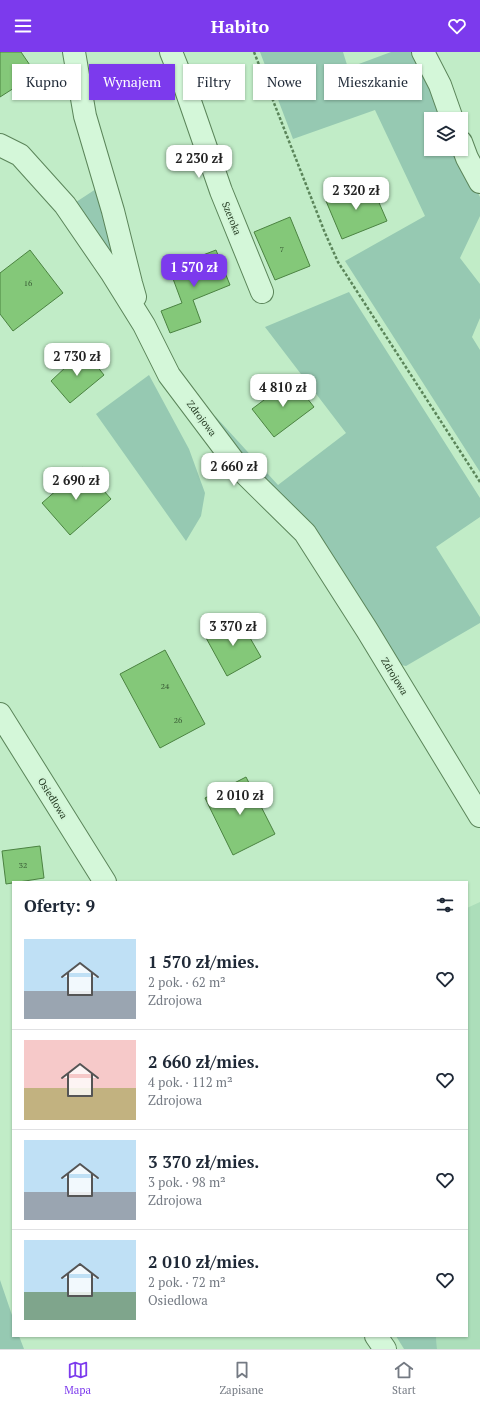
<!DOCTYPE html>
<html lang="pl">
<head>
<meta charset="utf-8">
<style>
  :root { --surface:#fff; --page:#f2f2f3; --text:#1f2937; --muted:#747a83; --line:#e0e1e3; --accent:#7c3aed }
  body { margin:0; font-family:"PT Serif",serif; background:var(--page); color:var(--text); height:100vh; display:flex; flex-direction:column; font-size:15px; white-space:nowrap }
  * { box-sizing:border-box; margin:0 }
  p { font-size:13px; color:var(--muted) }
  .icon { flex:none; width:22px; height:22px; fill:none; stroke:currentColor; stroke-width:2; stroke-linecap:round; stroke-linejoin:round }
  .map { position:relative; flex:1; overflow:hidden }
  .sheet { position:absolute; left:12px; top:829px; width:456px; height:456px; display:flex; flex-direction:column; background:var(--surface); border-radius:0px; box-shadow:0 1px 3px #0004 }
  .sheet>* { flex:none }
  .hud { position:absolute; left:12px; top:12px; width:456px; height:36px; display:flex; gap:8px }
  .fabs { position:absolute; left:424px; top:60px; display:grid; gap:8px }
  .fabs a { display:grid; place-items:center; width:44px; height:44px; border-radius:0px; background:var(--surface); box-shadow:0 1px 3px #0004; font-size:20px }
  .price { position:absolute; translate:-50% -34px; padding:0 9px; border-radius:8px; background:#fff; color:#222; font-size:13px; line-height:26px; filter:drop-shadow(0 1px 2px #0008) }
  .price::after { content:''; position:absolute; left:50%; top:24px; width:12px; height:9px; margin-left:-6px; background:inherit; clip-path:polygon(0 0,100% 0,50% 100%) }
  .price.active { background:var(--accent); color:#fff }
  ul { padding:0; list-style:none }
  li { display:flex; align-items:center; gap:12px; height:100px; padding:0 12px }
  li+li { border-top:1px solid var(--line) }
  li span { display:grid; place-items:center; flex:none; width:112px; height:80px; border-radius:0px; color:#555 }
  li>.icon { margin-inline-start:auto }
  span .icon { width:48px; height:48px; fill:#fffc; stroke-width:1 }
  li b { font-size:17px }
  h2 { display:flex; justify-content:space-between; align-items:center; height:48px; padding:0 12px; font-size:17px }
  .chip { padding:0 14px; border-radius:0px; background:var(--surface); box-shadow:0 1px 3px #0004; font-size:14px; line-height:36px }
  .chip.active { background:var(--accent); color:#fff }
  header { display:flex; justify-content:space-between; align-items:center; height:52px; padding:0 12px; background:var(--accent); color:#fff; font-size:18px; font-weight:800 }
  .tab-bar { display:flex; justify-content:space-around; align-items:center; height:56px; border-top:1px solid var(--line); background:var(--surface); font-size:11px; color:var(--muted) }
  .tab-bar a { display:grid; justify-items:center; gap:2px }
  .tab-bar .active { color:var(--accent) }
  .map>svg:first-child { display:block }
  .farmland { fill:#acdeba }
  .green { fill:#96c9b2 }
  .building { fill:#84c879; stroke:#4b8341 }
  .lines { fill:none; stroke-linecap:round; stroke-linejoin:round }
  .minor-casing { stroke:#5b855a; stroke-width:24 }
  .path { stroke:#5b855a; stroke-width:2.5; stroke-dasharray:3 2; stroke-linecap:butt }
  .minor { stroke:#d4f7d9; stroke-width:22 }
  .labels { text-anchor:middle; stroke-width:3.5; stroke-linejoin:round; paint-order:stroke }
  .number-label { font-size:8px; fill:#385a34 }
  .street-label { font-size:10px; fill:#1f351d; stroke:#d1f4d6 }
</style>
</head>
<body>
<header><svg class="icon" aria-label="menu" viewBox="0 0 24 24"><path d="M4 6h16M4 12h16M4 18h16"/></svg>Habito<svg class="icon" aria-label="heart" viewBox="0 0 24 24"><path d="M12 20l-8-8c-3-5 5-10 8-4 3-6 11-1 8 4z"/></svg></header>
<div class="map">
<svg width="480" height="1297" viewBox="0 0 480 1297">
  <rect width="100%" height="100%" fill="#c1ecc7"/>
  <path class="farmland" d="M480,850V1297H437L436,1284H467V856Z"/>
  <path class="green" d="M260,0H343L348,16L391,0H417L447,67H431V97H458L463,111L480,145V164L460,206L480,232V266L472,285L480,298V420L345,209L425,164L375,58L293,87Z
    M96,137L118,207L112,210L73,152Z
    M349,240L480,446V465L436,495L480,565V571L406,614L396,612L216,376L215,364L278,433L346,381L265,275Z
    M149,323L189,397L205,441L201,464L186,489L96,362Z
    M0,1228L13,1266V1284H19L24,1297H0Z
    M396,1284H436L437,1297H404Z"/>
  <path class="building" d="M0,0H21L36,22L0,45Z
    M370,130L387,169L342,187L326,149Z
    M290,165L310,214L275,228L254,180Z
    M30,198L63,241L13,279L0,262V221Z
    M216,198L230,233L193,248L201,270L170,281L161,259L182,251L169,216Z
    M84,298L104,323L70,351L51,329Z
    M292,327L314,355L274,385L252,357Z
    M83,415L111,447L70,483L42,451Z
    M238,565L261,605L227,624L205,584Z
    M165,598L205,672L160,696L120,622Z
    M246,725L275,782L233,803L205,746Z
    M40,794L44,826L6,832L2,799Z"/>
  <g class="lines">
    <g class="minor-casing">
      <path id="minor" d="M74,0L85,64L113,159L131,231L135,245
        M171,0L185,35L221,139L262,240
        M423,0L440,33L452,67
        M461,90L467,106L480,130
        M0,93L20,103L65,153L111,220L144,273L169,323L239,416L305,481L367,578L480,764
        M0,662L105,830
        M376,1284L385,1297"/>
    </g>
    <path class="path" d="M254,0L325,181L338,210L480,430"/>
    <use href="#minor" class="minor"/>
  </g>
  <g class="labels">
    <g class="number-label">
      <text x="282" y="200">7</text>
      <text x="28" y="234">16</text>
      <text x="165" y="637">24</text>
      <text x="178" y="671">26</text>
      <text x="23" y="816">32</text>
    </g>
    <g class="street-label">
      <text transform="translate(232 166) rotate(68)" y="4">Szeroka</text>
      <text transform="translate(202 366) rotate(53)" y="4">Zdrojowa</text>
      <text transform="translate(395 624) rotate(59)" y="4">Zdrojowa</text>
      <text transform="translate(53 746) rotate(58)" y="4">Osiedlowa</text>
    </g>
  </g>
</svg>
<div class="fabs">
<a><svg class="icon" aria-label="layers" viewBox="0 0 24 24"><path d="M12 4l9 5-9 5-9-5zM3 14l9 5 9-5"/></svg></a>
</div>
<b class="price" style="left:199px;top:127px">2 230 zł</b>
<b class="price" style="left:356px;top:159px">2 320 zł</b>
<b class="price active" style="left:194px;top:236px">1 570 zł</b>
<b class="price" style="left:77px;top:325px">2 730 zł</b>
<b class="price" style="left:283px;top:356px">4 810 zł</b>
<b class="price" style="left:234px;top:435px">2 660 zł</b>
<b class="price" style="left:76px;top:449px">2 690 zł</b>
<b class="price" style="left:233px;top:595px">3 370 zł</b>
<b class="price" style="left:240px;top:764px">2 010 zł</b>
<div class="hud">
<a class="chip">Kupno</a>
<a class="chip active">Wynajem</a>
<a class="chip">Filtry</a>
<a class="chip">Nowe</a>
<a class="chip">Mieszkanie</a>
</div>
<section class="sheet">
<h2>Oferty: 9<svg class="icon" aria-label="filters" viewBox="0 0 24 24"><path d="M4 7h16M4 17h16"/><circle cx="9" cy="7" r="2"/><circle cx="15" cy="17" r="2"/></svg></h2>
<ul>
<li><span style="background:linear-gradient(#bfe0f5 65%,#9aa5b1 0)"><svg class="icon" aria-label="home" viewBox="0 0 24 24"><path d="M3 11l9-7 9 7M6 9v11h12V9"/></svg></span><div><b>1 570 zł/mies.</b><p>2 pok. · 62 m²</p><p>Zdrojowa</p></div><svg class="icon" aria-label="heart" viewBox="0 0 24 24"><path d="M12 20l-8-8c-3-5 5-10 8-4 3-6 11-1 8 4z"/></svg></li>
<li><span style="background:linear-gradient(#f6c9c9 60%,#c2b280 0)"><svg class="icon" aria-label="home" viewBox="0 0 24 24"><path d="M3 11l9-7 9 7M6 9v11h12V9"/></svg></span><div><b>2 660 zł/mies.</b><p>4 pok. · 112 m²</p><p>Zdrojowa</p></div><svg class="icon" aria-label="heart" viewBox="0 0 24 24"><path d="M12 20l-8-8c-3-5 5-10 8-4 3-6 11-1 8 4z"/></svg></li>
<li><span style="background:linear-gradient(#bfe0f5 65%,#9aa5b1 0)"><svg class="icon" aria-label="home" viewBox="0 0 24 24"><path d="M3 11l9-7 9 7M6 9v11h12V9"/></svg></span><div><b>3 370 zł/mies.</b><p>3 pok. · 98 m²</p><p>Zdrojowa</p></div><svg class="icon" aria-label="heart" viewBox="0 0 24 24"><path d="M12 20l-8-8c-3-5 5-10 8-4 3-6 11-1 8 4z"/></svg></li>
<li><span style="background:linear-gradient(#bfe0f5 65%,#7fa58c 0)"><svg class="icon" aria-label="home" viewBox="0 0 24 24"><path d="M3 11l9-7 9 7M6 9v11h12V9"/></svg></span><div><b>2 010 zł/mies.</b><p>2 pok. · 72 m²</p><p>Osiedlowa</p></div><svg class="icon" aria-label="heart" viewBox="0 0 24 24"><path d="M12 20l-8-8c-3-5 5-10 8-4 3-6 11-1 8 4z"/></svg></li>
</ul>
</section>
</div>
<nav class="tab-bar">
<a class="active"><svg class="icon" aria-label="map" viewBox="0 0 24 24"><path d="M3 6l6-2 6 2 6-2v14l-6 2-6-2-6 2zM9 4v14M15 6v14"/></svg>Mapa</a>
<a><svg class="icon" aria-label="saved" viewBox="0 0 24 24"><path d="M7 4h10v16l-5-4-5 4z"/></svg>Zapisane</a>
<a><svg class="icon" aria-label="home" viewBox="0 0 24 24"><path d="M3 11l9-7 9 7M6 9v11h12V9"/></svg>Start</a>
</nav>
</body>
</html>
